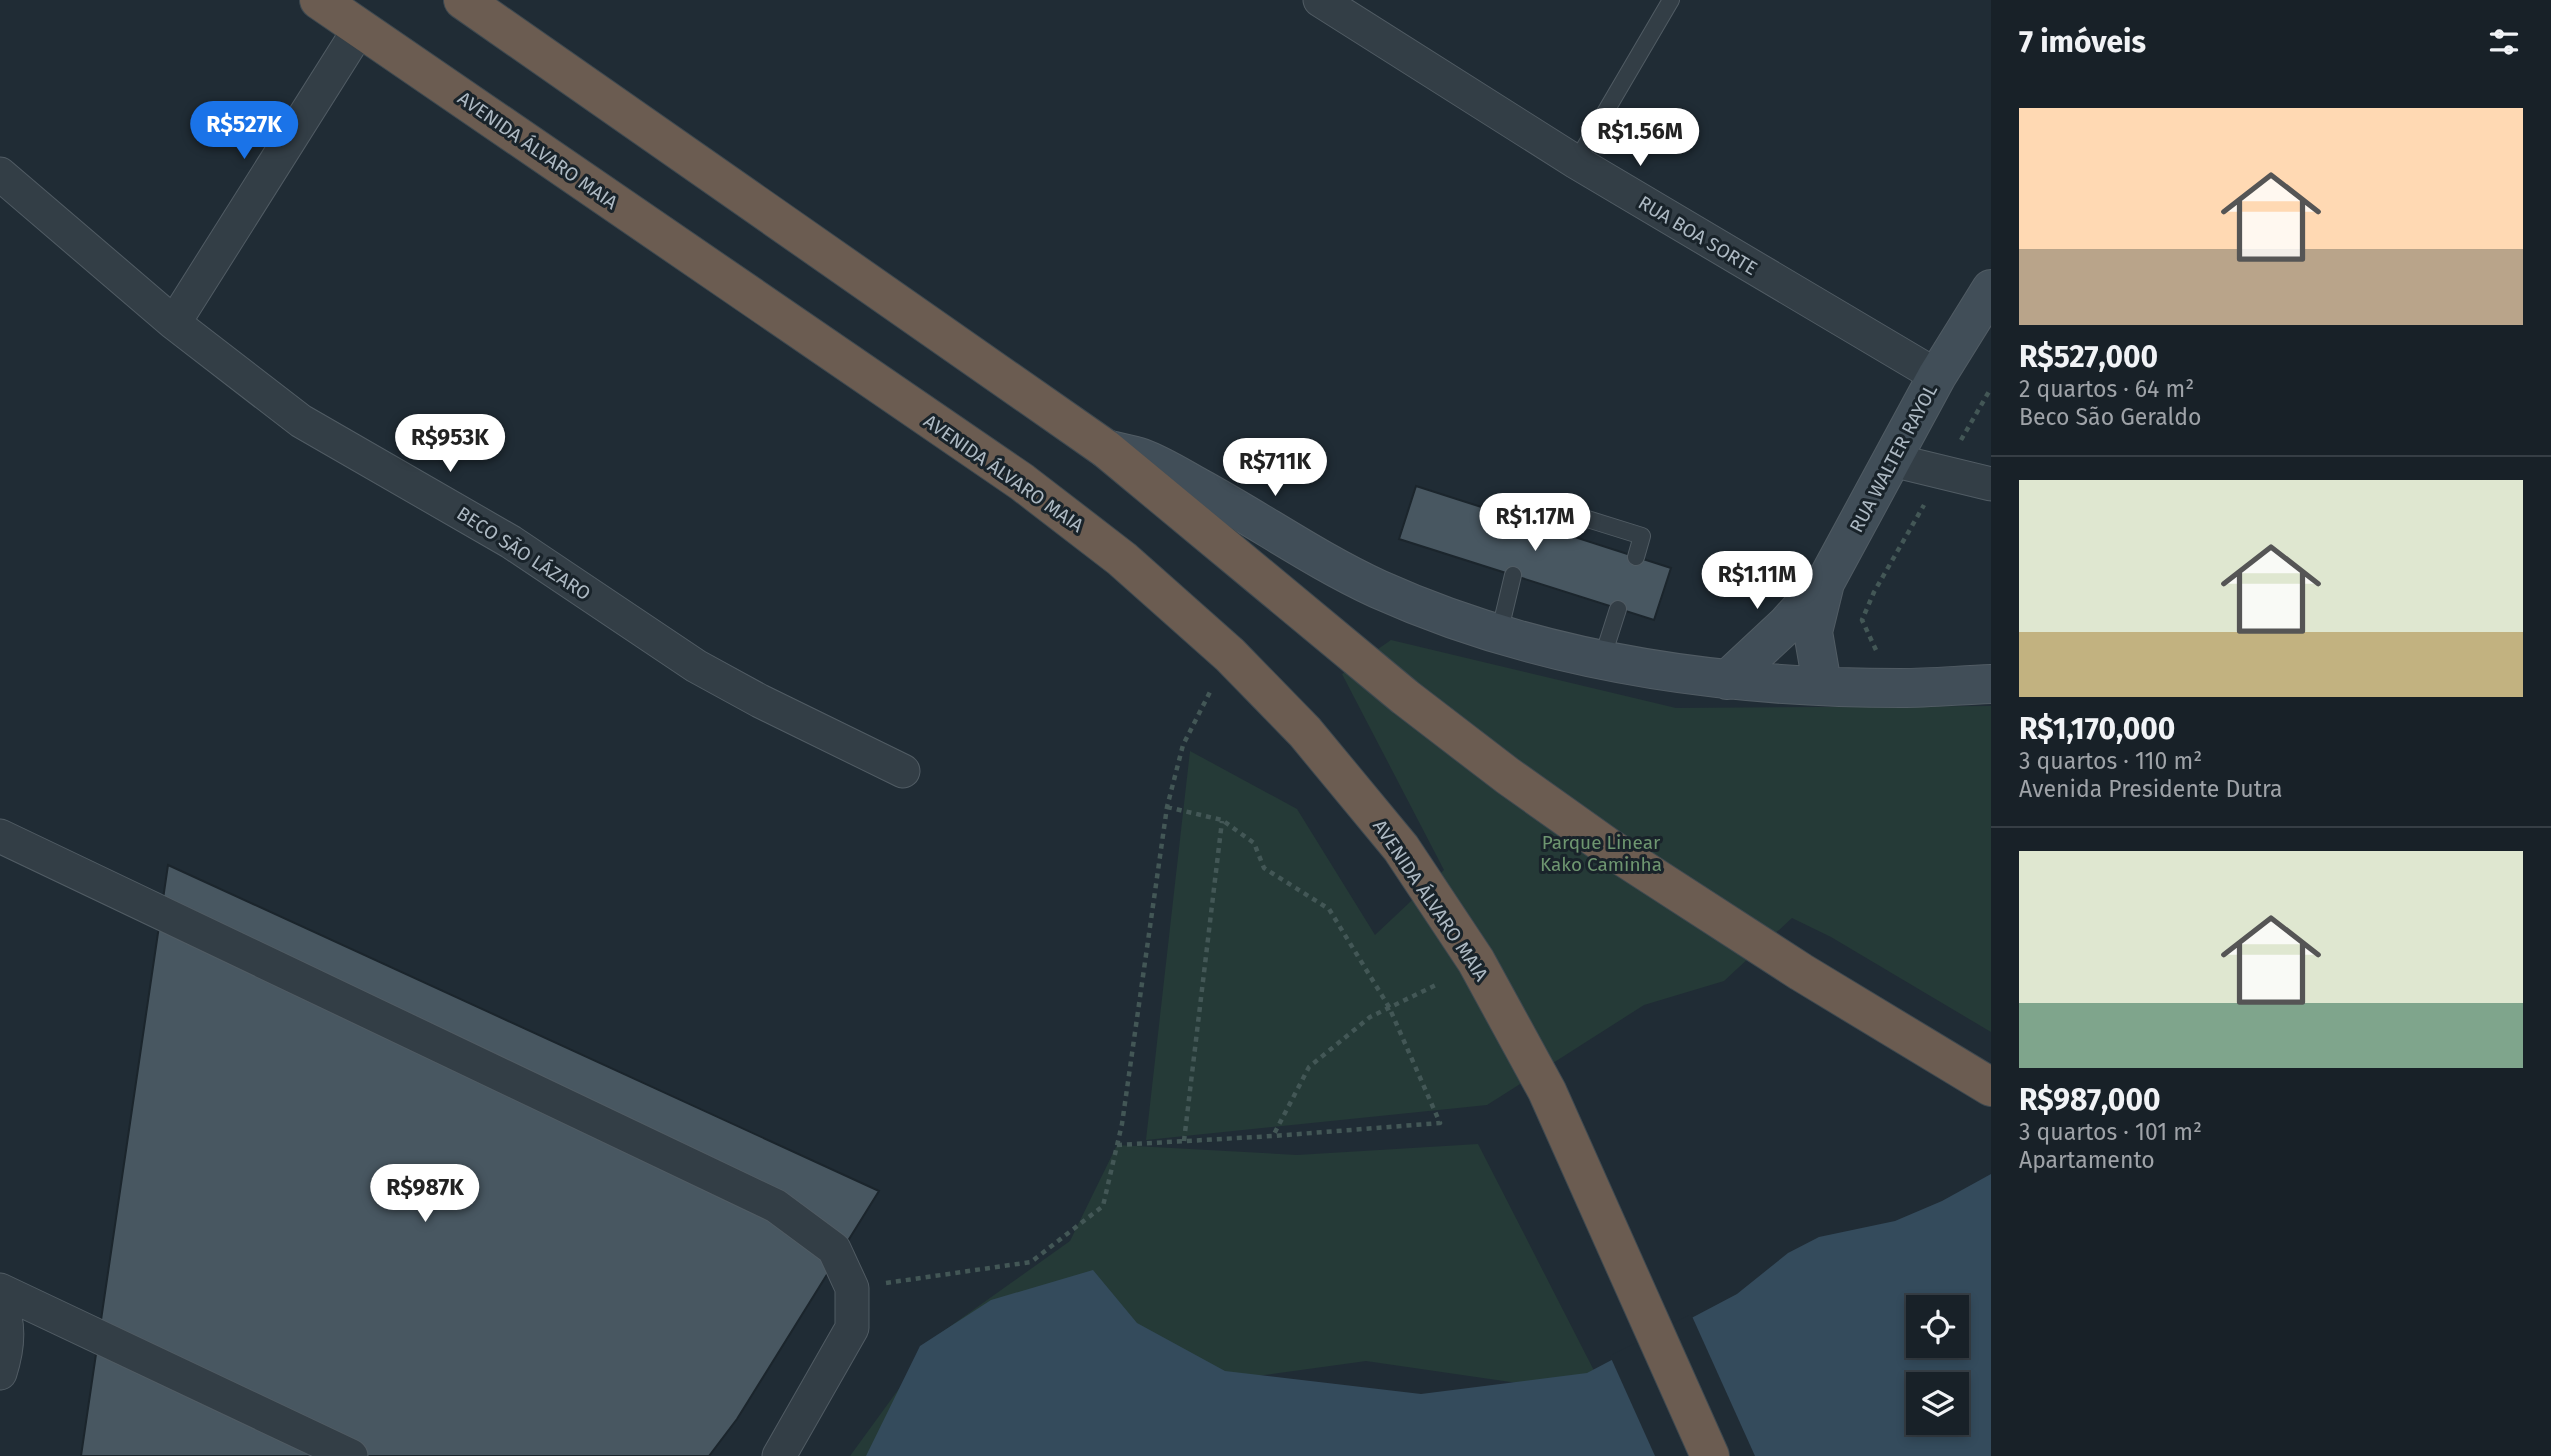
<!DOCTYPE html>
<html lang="pt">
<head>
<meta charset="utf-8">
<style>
  :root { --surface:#182128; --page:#252e34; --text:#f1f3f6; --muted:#9fa3a8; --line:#363e45; --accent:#1a73e8 }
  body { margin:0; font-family:"Fira Sans",sans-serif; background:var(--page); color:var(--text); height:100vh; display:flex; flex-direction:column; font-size:26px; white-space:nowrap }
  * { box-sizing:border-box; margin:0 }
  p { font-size:23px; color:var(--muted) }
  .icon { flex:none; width:38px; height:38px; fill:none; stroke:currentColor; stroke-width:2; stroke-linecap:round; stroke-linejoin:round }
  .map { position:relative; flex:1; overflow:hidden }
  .drawer { display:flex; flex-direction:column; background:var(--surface); width:560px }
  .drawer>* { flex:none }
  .buttons { position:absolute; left:1906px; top:1295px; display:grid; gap:14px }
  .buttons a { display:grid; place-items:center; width:63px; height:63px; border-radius:0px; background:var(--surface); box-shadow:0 4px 10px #0003,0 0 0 2px var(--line); font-size:35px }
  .price { position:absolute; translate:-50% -60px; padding:0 16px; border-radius:24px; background:#fff; color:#222; font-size:23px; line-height:46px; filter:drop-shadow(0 2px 4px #0008) }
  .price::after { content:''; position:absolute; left:50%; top:42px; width:21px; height:16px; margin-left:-10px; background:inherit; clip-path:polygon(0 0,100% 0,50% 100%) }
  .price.selected { background:var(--accent); color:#fff }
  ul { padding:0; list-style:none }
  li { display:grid; align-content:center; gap:14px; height:371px; padding:0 28px }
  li+li { border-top:2px solid var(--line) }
  li span { display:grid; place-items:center; height:217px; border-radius:0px; color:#555 }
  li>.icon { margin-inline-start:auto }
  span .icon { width:126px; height:126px; fill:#fffc; stroke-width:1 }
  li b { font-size:30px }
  h2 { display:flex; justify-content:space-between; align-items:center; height:84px; padding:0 28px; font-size:30px }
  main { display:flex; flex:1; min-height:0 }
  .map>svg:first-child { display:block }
  .green { fill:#253a37 }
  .water { fill:#344b5c; fill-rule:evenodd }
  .pier { fill:#202c35 }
  .building { fill:#485761; stroke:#1b252c; stroke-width:2 }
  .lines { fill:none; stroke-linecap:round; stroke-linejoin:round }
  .lane-casing { stroke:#515c64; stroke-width:18 }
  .street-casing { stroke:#515c64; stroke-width:35 }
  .secondary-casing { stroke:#515c64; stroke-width:40 }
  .highway-casing { stroke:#3e4950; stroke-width:40 }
  .path { stroke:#435756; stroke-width:4.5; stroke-dasharray:5 5; stroke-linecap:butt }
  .lane { stroke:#333e46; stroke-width:16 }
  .street { stroke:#333e46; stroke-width:33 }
  .secondary { stroke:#414e58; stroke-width:38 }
  .highway { stroke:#6b5c51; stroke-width:38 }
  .labels { text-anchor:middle; stroke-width:6; stroke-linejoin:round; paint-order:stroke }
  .street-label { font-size:19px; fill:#adb9c3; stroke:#19232a }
  .park-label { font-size:19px; fill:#6e9670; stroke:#19232a }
</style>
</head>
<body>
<main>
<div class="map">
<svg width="1991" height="1456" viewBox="0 0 1991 1456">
  <rect width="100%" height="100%" fill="#202c35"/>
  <path class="green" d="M1391,640L1676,708L1991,706V1032L1831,937L1792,918L1724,981L1644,1005L1487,1105L1146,1140L1190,751L1297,809L1375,935L1444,870L1342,674Z
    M1478,1144L1607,1396L1366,1361L1068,1402L1009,1456H850L938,1335L1070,1241L1117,1145L1297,1155Z"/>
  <path class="water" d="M1991,1174V1456H866L920,1346L991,1300L1093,1270L1137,1323L1225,1371L1421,1394L1587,1373L1737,1294L1788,1253L1819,1237L1895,1221L1942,1201ZM1918,1307H1956V1346H1918ZM1918,1384H1956V1423H1918Z"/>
  <path class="pier" d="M1691,1314L1755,1456H1655L1610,1356Z"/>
  <path class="building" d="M1416,486L1671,568L1654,620L1399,539Z
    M168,865L879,1191L737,1419L709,1456H81Z"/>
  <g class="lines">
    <g class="lane-casing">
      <path id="lane" d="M1576,162L1671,0
        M1528,522L1533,502L1642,536L1636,557
        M1499,634L1513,575
        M1602,659L1618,609"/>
    </g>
    <g class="street-casing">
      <path id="street" d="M1320,0L1576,162L1937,376
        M0,174L174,323L301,421L511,542L696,666L760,701L903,771
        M174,323L360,28
        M1892,460L1991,484
        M0,836L776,1206L834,1249L852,1288V1328L779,1456
        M0,1290L351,1456
        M0,1304C11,1325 7,1351 0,1373"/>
    </g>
    <g class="secondary-casing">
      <path id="secondary" d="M1106,449C1117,452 1130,454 1142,458C1161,465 1180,477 1198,487C1259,520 1315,560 1378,589C1540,662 1724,688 1901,688C1931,688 1961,685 1991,684
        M1727,680L1786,625L1826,581L1937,376L1991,289
        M1822,684L1813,632L1825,583"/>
    </g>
    <g class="highway-casing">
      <path id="highway" d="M319,0L1022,482L1122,559L1230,655L1305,732L1401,848L1476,961L1547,1091L1710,1456
        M463,0L1106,449L1405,697L1508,776L1608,847L1801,972L1991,1087"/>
    </g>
    <path class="path" d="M1961,440L1991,388
      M1876,650L1862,620L1874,592L1924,505
      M1167,807L1222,820L1254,843L1264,868L1329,909L1389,1007L1440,1123L1273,1136
      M1184,1141L1222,821
      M1117,1145L1273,1136L1309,1067L1370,1017L1438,984
      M886,1283L1031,1262L1103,1206L1122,1124L1167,807L1183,745L1211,690"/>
    <use href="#lane" class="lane"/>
    <use href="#street" class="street"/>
    <use href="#secondary" class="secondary"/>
    <use href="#highway" class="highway"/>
  </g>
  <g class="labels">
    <g class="street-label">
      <text transform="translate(538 150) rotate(35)" y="7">AVENIDA ÁLVARO MAIA</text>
      <text transform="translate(1698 235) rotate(31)" y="7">RUA BOA SORTE</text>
      <text transform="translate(1893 458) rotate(-62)" y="7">RUA WALTER RAYOL</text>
      <text transform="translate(1004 473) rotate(35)" y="7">AVENIDA ÁLVARO MAIA</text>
      <text transform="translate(524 553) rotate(33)" y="7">BECO SÃO LÁZARO</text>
      <text transform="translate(1431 900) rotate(56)" y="7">AVENIDA ÁLVARO MAIA</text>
    </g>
    <g class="park-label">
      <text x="1601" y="849">Parque Linear<tspan x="1601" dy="22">Kako Caminha</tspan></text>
    </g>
  </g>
</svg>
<div class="buttons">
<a><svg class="icon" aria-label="locate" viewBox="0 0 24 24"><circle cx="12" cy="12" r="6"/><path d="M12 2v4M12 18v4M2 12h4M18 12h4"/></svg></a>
<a><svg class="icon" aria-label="layers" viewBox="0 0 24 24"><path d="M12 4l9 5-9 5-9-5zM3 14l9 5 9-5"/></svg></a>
</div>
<b class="price selected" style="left:244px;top:161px">R$527K</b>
<b class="price" style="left:1640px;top:168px">R$1.56M</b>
<b class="price" style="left:450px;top:474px">R$953K</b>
<b class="price" style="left:1275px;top:498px">R$711K</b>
<b class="price" style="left:1535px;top:553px">R$1.17M</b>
<b class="price" style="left:1757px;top:611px">R$1.11M</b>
<b class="price" style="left:425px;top:1224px">R$987K</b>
</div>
<section class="drawer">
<h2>7 imóveis<svg class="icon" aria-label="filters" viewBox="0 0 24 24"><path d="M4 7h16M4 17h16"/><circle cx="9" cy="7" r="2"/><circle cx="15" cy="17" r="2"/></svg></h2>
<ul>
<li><span style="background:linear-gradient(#ffd9b3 65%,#b9a48a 0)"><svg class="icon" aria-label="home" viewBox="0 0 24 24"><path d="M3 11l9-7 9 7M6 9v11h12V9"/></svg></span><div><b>R$527,000</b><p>2 quartos · 64 m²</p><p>Beco São Geraldo</p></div></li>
<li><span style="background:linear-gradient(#dfe7d0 70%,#c2b280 0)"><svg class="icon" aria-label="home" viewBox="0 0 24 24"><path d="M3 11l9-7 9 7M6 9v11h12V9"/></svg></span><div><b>R$1,170,000</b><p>3 quartos · 110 m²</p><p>Avenida Presidente Dutra</p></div></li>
<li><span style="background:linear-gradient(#dfe7d0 70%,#7fa58c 0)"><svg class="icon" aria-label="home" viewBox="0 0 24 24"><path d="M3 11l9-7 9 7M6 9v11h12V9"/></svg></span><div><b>R$987,000</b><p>3 quartos · 101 m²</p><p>Apartamento</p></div></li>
</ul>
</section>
</main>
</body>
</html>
